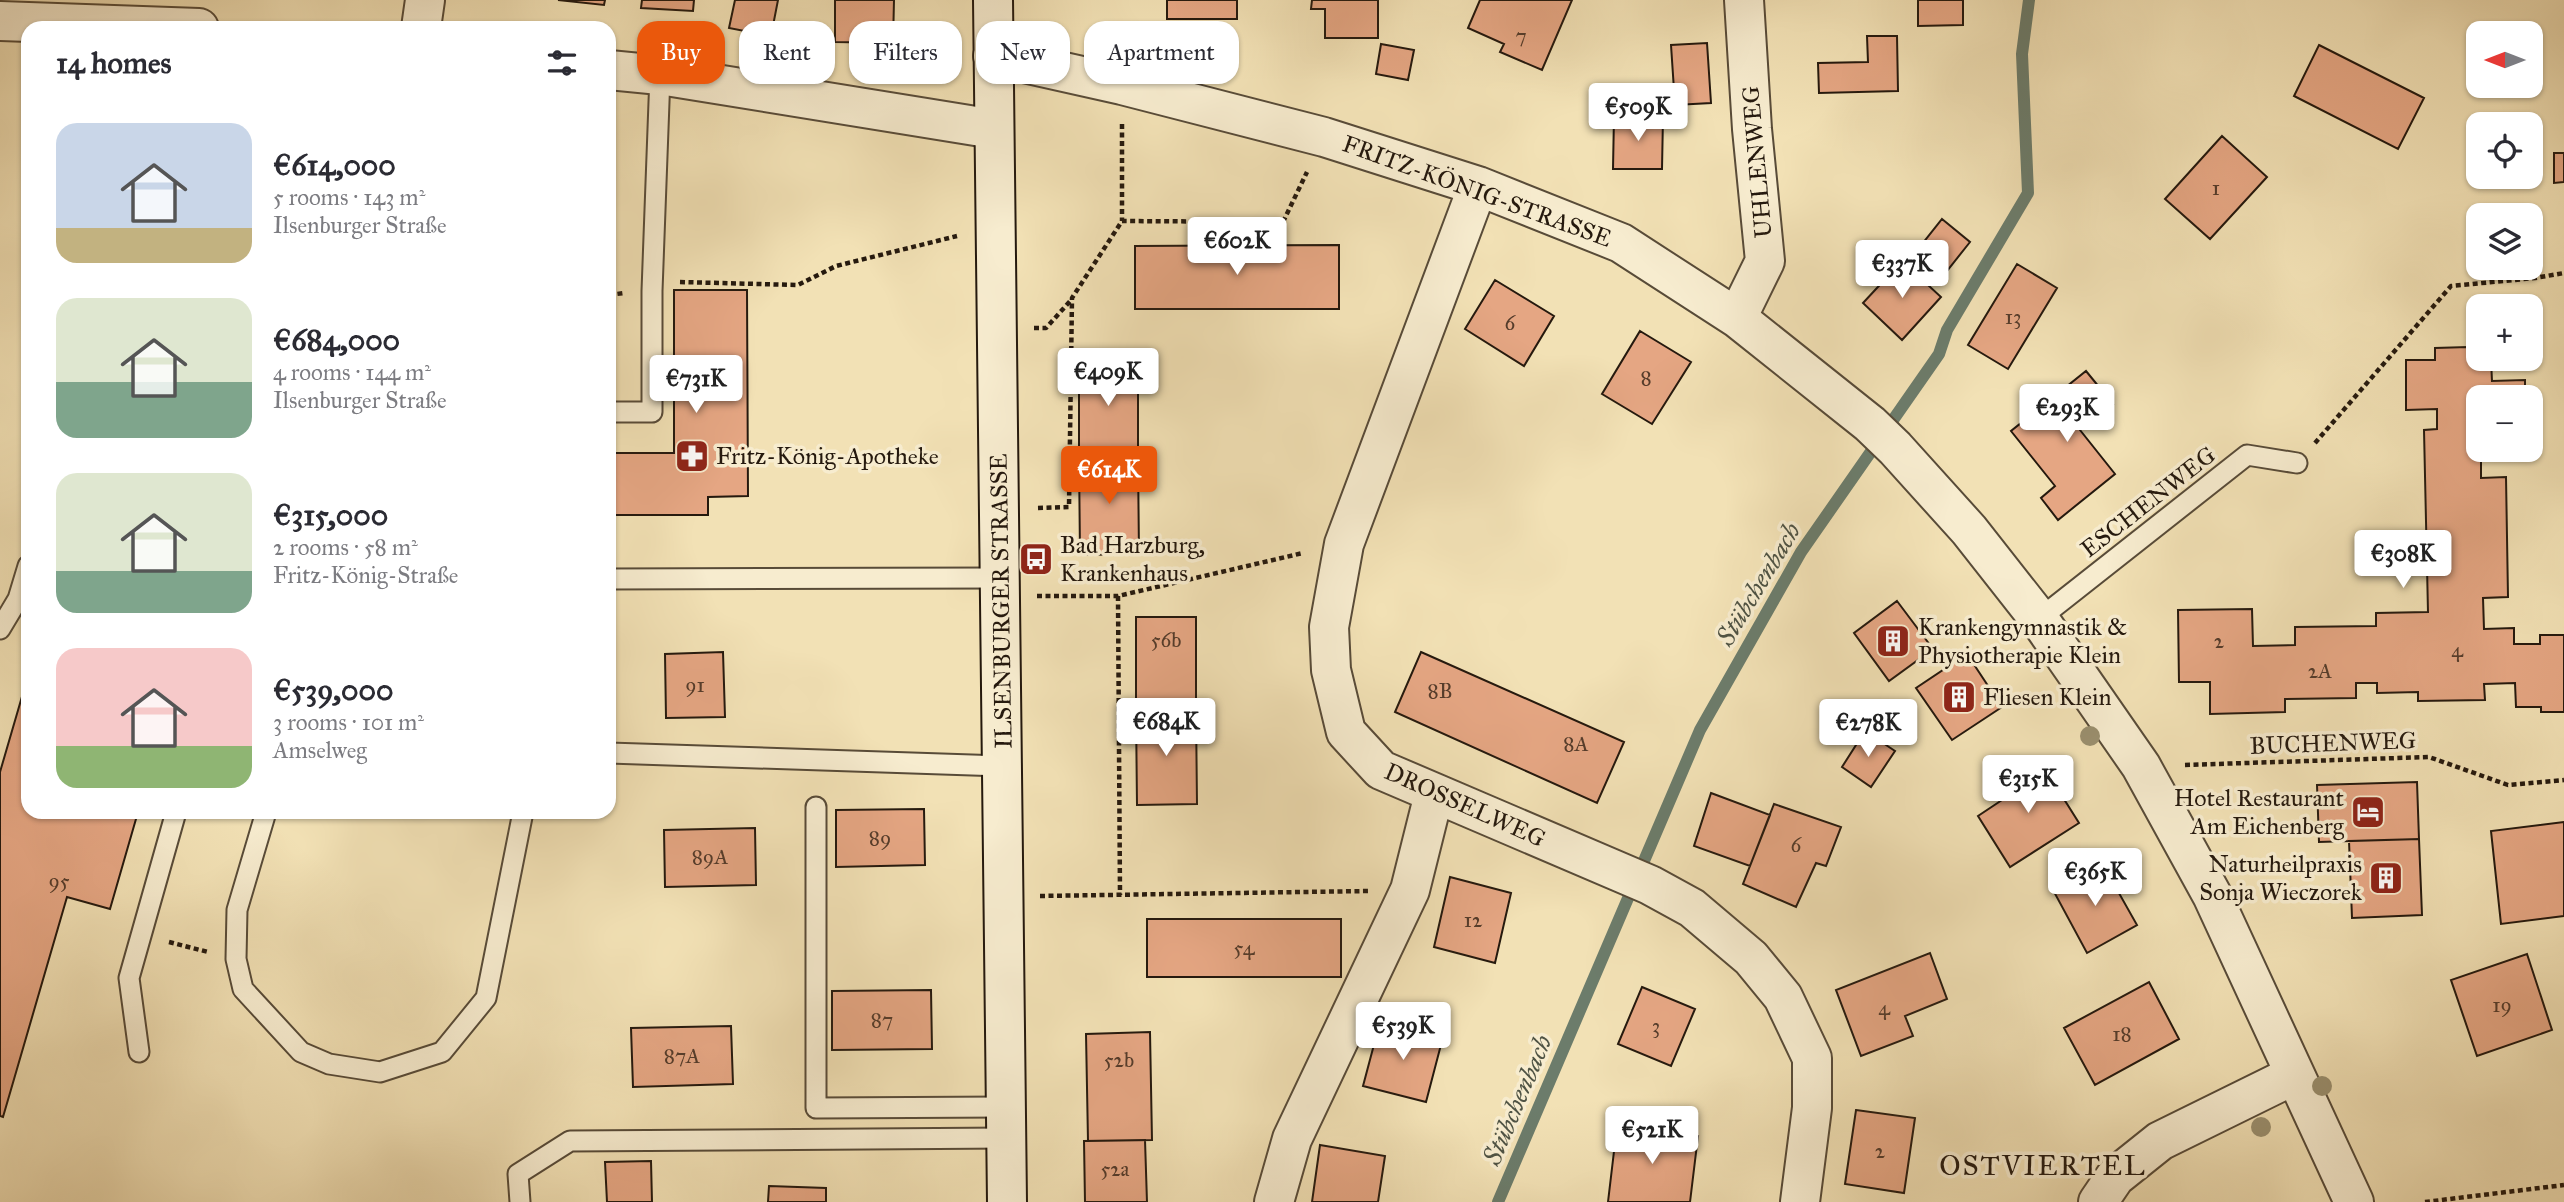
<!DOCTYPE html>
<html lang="en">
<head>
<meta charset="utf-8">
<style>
  :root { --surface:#fff; --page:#f7f7f7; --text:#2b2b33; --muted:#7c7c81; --accent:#ea580c }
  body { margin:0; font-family:"IM FELL Great Primer",serif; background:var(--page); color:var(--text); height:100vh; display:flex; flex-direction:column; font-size:26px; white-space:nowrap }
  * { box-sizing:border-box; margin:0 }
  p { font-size:23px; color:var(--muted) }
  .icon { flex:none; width:38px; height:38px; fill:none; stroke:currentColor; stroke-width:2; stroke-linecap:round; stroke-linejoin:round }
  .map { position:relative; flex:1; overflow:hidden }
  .details { position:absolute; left:21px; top:21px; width:595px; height:798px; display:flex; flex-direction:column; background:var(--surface); border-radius:21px; box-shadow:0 2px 5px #0004 }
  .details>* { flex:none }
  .hud { position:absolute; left:637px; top:21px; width:665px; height:63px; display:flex; gap:14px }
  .needle { width:46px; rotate:270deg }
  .controls { position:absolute; left:2466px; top:21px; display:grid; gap:14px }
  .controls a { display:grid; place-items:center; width:77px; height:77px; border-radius:14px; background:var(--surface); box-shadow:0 2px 5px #0004; font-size:35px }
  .price { position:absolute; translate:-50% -60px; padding:0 16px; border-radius:7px; background:#fff; color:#222; font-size:23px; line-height:46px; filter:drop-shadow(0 2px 4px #0008) }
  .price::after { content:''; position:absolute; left:50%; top:42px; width:21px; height:16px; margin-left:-10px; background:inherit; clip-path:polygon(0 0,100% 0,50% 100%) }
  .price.active { background:var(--accent); color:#fff }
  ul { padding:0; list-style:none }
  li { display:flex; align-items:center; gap:21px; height:175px; padding:0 35px }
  li span { display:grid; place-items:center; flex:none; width:196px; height:140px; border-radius:21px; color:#555 }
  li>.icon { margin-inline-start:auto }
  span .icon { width:84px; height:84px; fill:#fffc; stroke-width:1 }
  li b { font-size:30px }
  h2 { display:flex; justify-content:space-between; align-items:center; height:84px; padding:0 35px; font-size:30px }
  .tag { padding:0 24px; border-radius:21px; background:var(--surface); box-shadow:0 2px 5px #0004; font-size:24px; line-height:63px }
  .tag.active { background:var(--accent); color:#fff }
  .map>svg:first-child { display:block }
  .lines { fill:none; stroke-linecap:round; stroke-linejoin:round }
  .stream { stroke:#6c7c6b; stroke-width:12 }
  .building { fill:#e5a683; stroke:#25190e; stroke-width:2 }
  .lane-casing { stroke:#584b38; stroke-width:23 }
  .street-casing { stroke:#584b38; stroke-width:42 }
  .secondary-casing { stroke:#25190e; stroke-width:42 }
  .path { stroke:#25190e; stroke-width:4.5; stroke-dasharray:5 3.5; stroke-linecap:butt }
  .lane { stroke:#f7eccf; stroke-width:19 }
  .street { stroke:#f7eccf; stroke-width:38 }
  .secondary { stroke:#f7eccf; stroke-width:38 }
  .tree { fill:#9a8f6e }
  .labels { text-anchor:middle; stroke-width:7; stroke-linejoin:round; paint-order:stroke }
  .number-label { font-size:21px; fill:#553c2b }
  .street-label { font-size:24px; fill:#25190e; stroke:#f7eccf }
  .poi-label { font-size:24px; fill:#25190e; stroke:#f7eccf; text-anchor:start }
  .water-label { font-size:26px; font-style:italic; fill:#4f5344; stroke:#f7eccf }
  .quarter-label { font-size:28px; letter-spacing:2px; fill:#25190e; stroke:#f7eccf }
</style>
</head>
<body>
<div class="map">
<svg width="2564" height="1202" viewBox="0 0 2564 1202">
  <rect width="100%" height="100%" fill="#f2e1b5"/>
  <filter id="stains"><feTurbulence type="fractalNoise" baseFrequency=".00286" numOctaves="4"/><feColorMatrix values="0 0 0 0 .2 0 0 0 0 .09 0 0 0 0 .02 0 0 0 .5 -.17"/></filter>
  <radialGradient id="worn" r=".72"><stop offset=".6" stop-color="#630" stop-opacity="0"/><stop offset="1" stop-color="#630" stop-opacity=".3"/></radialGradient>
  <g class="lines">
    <path class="stream" d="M1498,1202L1700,730L1801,552L1939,354L1947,330L2028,193L2022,54L2029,0"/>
  </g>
  <path class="building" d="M558,0H605L604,5Z
    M642,0H694L693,11L641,8Z
    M735,0H778L771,36L729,28Z
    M835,0H894L893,43L835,42Z
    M1167,0H1237V19H1167Z
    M1312,0H1378V38H1325V9H1311Z
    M1480,0H1572L1542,70L1500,52L1504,44L1468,28Z
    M1918,0H1963V25L1918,26Z
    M1867,36H1897L1898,91L1819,93L1818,63L1868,62Z
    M1707,43L1711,103L1675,105L1671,45Z
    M1381,44L1414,50L1408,80L1376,74Z
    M2319,45L2424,98L2398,149L2294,96Z
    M1614,116L1663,117L1662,169H1613Z
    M2222,136L2267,177L2210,239L2165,199Z
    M2554,153H2564V182L2554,183Z
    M1942,219L1970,242L1939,281L1911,258Z
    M1339,245V309H1135V246Z
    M1902,261L1941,297L1902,340L1863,303Z
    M2017,264L2057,288L2008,369L1968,345Z
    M1495,280L1554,316L1524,366L1465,329Z
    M674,290H747L748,496L708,497V515H609V453H674Z
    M1640,331L1691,362L1652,424L1602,394Z
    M2468,347V359H2491L2492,381L2525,380V397H2478V450H2481V478L2506,477L2508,597L2483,598L2484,629L2514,628V644H2540V635H2564V712H2541V707H2516L2515,683L2484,684L2485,700L2418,701V692L2377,693V683H2356V698L2285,699V712L2210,714V682H2179L2178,610L2252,609L2253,646L2295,645V627L2376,626V613L2428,612L2424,430L2437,429V409L2406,410V360H2435V348Z
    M1079,360H1138V457H1079Z
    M2086,371L2113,404L2080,430L2115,474L2058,520L2041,498L2055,486L2011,431Z
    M1079,457H1138L1139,554L1080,555Z
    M1897,601L1933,649L1889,681L1854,633Z
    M1136,617H1196V711H1136Z
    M723,652L725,717L666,718L665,654Z
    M1421,652L1624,742L1597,803L1395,712Z
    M1967,654L2002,707L1952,740L1916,688Z
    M28,676V812H138L110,909L67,897L3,1117L0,1116V772Z
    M1136,711H1196L1197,804L1137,805Z
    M1865,731L1895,751L1871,787L1842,767Z
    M2040,761L2079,823L2010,867L1978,816L2011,794L2005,784Z
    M2417,782L2419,839L2319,842L2317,785Z
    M1711,793L1770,815L1750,866L1694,846Z
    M1774,804L1841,827L1826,866L1816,863L1796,907L1743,884Z
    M924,809L925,865L836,867V810Z
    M2564,822V916L2501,924L2491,831Z
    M755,828L756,885L665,887L664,830Z
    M2419,839L2422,915L2352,918L2349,841Z
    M2102,863L2137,925L2087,953L2053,890Z
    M1450,877L1511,893L1495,963L1434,947Z
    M1147,919H1341V977H1147Z
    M1930,953L1947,999L1905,1016L1913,1036L1861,1056L1836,990Z
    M2527,954L2552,1030L2477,1056L2451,980Z
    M2149,982L2179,1039L2095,1085L2064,1028Z
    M1642,987L1695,1009L1671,1066L1618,1044Z
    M931,990L932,1049L832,1050V991Z
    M1380,1022L1443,1037L1426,1102L1363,1086Z
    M731,1026L733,1084L633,1087L631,1028Z
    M1150,1032L1152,1140L1088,1141L1086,1034Z
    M1856,1110L1915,1118L1904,1193L1845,1184Z
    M1617,1126L1698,1136L1690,1202H1608Z
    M1145,1140L1147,1202H1085L1084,1141Z
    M1320,1145L1385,1156L1378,1202H1312Z
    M651,1161L652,1202H607L605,1162Z
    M769,1186L826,1188V1202H768Z"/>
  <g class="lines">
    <g class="lane-casing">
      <path id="lane" d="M609,412H652V291L660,75
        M609,579L1000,578
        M2039,619L2247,455L2297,463
        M0,629L18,599L28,566
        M609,753L1002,766
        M816,807V1108L1005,1107
        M266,812L237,910L236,959L243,989L301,1052L329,1064L380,1072L442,1052L486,998L523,812
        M139,1052L129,978L176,812
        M520,1202L518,1174L570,1141L1007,1138"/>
    </g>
    <g class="street-casing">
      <path id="street" d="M0,21L199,28
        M421,28L425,0
        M993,56L1122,85L1324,137L1478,186L1621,243L1737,318L1870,424L1895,448L1969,530L2039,619L2141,766L2212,895L2354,1202
        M609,70L660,75L994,129
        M1478,186L1344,544L1329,627L1331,670L1346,732L1381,770L1650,885L1692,908L1751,958L1783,997L1812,1058V1108L1800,1202
        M1737,318L1765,261L1752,129L1744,0
        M1274,1202L1292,1139L1410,890L1434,794
        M2098,1202L2115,1177L2160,1141L2294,1075"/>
    </g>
    <g class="secondary-casing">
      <path id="secondary" d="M993,0L1007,1202"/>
    </g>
    <path class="path" d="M1122,124V221
      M680,282L798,285L836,266L957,236
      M609,295L624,293
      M1034,328H1046L1072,299
      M2315,443L2451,286L2535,278L2564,273
      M1038,508L1069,507L1072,298L1122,221L1283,222L1307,172
      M1037,596H1118L1303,553
      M1118,596L1120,895
      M2185,765L2429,757L2508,785L2564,780
      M1040,896L1368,891
      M169,942L208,952
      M2425,1202L2564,1185"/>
    <use href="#lane" class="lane"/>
    <use href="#street" class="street"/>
    <use href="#secondary" class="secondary"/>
  </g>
  <g class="tree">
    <circle cx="2090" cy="736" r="10"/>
    <circle cx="2322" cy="1086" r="10"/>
    <circle cx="2261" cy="1127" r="10"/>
  </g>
  <defs>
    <g id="pharmacy-square" transform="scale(1.75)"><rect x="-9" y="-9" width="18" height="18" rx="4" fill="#8f2418" stroke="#f7eccf"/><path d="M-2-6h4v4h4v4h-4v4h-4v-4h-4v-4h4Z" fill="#fff"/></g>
    <g id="bus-square" transform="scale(1.75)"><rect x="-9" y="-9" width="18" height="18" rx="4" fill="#8f2418" stroke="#f7eccf"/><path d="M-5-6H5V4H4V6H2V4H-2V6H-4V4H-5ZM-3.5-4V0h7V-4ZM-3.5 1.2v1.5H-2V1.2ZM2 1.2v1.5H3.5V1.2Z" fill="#fff"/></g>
    <g id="building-square" transform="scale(1.75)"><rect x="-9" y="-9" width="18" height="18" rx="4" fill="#8f2418" stroke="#f7eccf"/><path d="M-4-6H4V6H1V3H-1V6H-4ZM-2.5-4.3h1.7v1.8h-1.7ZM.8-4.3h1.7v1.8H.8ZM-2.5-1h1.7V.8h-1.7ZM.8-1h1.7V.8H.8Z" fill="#fff"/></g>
    <g id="hotel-square" transform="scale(1.75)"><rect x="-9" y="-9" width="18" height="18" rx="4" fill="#8f2418" stroke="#f7eccf"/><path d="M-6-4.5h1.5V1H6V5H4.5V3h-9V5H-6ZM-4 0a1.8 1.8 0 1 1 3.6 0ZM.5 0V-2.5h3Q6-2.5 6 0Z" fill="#fff"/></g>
  </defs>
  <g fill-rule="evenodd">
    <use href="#pharmacy-square" x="692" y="456"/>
    <use href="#bus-square" x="1036" y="559"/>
    <use href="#building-square" x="1893" y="641"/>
    <use href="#building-square" x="1959" y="697"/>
    <use href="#hotel-square" x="2368" y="812"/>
    <use href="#building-square" x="2386" y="878"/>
  </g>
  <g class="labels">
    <g class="number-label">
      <text x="1521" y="43">7</text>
      <text x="2216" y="195">1</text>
      <text x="2013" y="324">13</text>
      <text x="1510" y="330">6</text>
      <text x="1646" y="385">8</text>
      <text x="1166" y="647">56b</text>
      <text x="2219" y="648">2</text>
      <text x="2457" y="657">4</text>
      <text x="2320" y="678">2A</text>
      <text x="695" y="692">91</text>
      <text x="1440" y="698">8B</text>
      <text x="1576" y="751">8A</text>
      <text x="880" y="845">89</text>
      <text x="1796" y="852">6</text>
      <text x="710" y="864">89A</text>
      <text x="59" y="888">95</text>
      <text x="1473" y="927">12</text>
      <text x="1244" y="955">54</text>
      <text x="2502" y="1012">19</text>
      <text x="1884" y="1015">4</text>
      <text x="882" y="1027">87</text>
      <text x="1656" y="1033">3</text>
      <text x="2122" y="1041">18</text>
      <text x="682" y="1063">87A</text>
      <text x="1119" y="1067">52b</text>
      <text x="1880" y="1158">2</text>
      <text x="1115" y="1176">52a</text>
    </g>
    <g class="street-label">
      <text transform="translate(1757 162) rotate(-95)" y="8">UHLENWEG</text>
      <text transform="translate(1477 191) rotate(20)" y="8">FRITZ-KÖNIG-STRASSE</text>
      <text transform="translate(2148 502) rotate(-38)" y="8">ESCHENWEG</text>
      <text transform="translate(1001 601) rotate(-91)" y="8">ILSENBURGER STRASSE</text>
      <text transform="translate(2333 743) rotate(-2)" y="8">BUCHENWEG</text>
      <text transform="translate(1465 805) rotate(24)" y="8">DROSSELWEG</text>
    </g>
    <g class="poi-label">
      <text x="716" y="464">Fritz-König-Apotheke</text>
      <text x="1060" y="553">Bad Harzburg,<tspan x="1060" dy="28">Krankenhaus</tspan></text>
      <text x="1918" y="635">Krankengymnastik &amp;<tspan x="1918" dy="28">Physiotherapie Klein</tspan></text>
      <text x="1983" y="705">Fliesen Klein</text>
      <text x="2344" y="806" text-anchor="end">Hotel Restaurant<tspan x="2344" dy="28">Am Eichenberg</tspan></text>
      <text x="2362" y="872" text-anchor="end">Naturheilpraxis<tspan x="2362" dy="28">Sonja Wieczorek</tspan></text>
    </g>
    <g class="water-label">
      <text transform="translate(1758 584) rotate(-59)" y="9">Stübchenbach</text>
      <text transform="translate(1517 1100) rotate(-67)" y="9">Stübchenbach</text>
    </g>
    <g class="quarter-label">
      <text x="2043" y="1175">OSTVIERTEL</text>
    </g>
  </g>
  <rect width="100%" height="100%" filter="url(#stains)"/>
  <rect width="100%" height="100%" fill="url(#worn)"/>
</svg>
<div class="controls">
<a><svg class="needle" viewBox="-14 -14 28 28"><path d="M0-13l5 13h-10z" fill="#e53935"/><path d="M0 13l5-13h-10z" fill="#7c7c81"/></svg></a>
<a><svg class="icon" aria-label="locate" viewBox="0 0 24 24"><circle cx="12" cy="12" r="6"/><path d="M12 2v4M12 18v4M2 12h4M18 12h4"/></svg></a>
<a><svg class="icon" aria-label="layers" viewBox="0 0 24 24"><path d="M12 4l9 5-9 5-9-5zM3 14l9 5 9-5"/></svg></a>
<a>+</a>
<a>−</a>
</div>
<b class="price" style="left:1638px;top:143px">€509K</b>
<b class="price" style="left:1237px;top:277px">€602K</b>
<b class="price" style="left:1902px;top:300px">€337K</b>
<b class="price" style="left:1108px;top:408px">€409K</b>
<b class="price" style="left:696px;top:415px">€731K</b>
<b class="price" style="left:2067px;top:444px">€293K</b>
<b class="price active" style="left:1109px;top:506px">€614K</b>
<b class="price" style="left:2403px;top:590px">€308K</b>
<b class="price" style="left:1166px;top:758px">€684K</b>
<b class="price" style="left:1868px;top:759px">€278K</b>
<b class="price" style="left:2028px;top:815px">€315K</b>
<b class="price" style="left:2095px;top:908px">€365K</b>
<b class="price" style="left:1403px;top:1062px">€539K</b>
<b class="price" style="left:1652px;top:1166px">€521K</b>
<div class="hud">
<a class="tag active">Buy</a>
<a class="tag">Rent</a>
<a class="tag">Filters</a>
<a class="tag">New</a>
<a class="tag">Apartment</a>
</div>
<section class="details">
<h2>14 homes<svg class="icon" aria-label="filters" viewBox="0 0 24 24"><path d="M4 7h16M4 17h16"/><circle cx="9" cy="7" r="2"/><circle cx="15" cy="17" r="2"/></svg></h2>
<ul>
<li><span style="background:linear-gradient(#c9d6e8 75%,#c2b280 0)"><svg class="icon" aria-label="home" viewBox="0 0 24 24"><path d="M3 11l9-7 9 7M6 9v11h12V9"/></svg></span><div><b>€614,000</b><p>5 rooms · 143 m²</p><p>Ilsenburger Straße</p></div></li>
<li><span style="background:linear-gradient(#dfe7d0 60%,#7fa58c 0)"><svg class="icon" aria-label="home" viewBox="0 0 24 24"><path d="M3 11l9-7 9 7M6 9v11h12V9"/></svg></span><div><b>€684,000</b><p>4 rooms · 144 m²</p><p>Ilsenburger Straße</p></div></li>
<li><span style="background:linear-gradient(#dfe7d0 70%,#7fa58c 0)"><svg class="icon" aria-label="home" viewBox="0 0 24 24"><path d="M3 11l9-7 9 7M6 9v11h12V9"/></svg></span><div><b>€315,000</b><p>2 rooms · 58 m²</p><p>Fritz-König-Straße</p></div></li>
<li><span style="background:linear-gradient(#f6c9c9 70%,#8fb573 0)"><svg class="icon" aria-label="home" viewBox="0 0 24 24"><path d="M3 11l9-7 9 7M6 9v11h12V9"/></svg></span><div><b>€539,000</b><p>3 rooms · 101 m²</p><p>Amselweg</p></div></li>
</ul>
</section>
</div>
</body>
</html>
